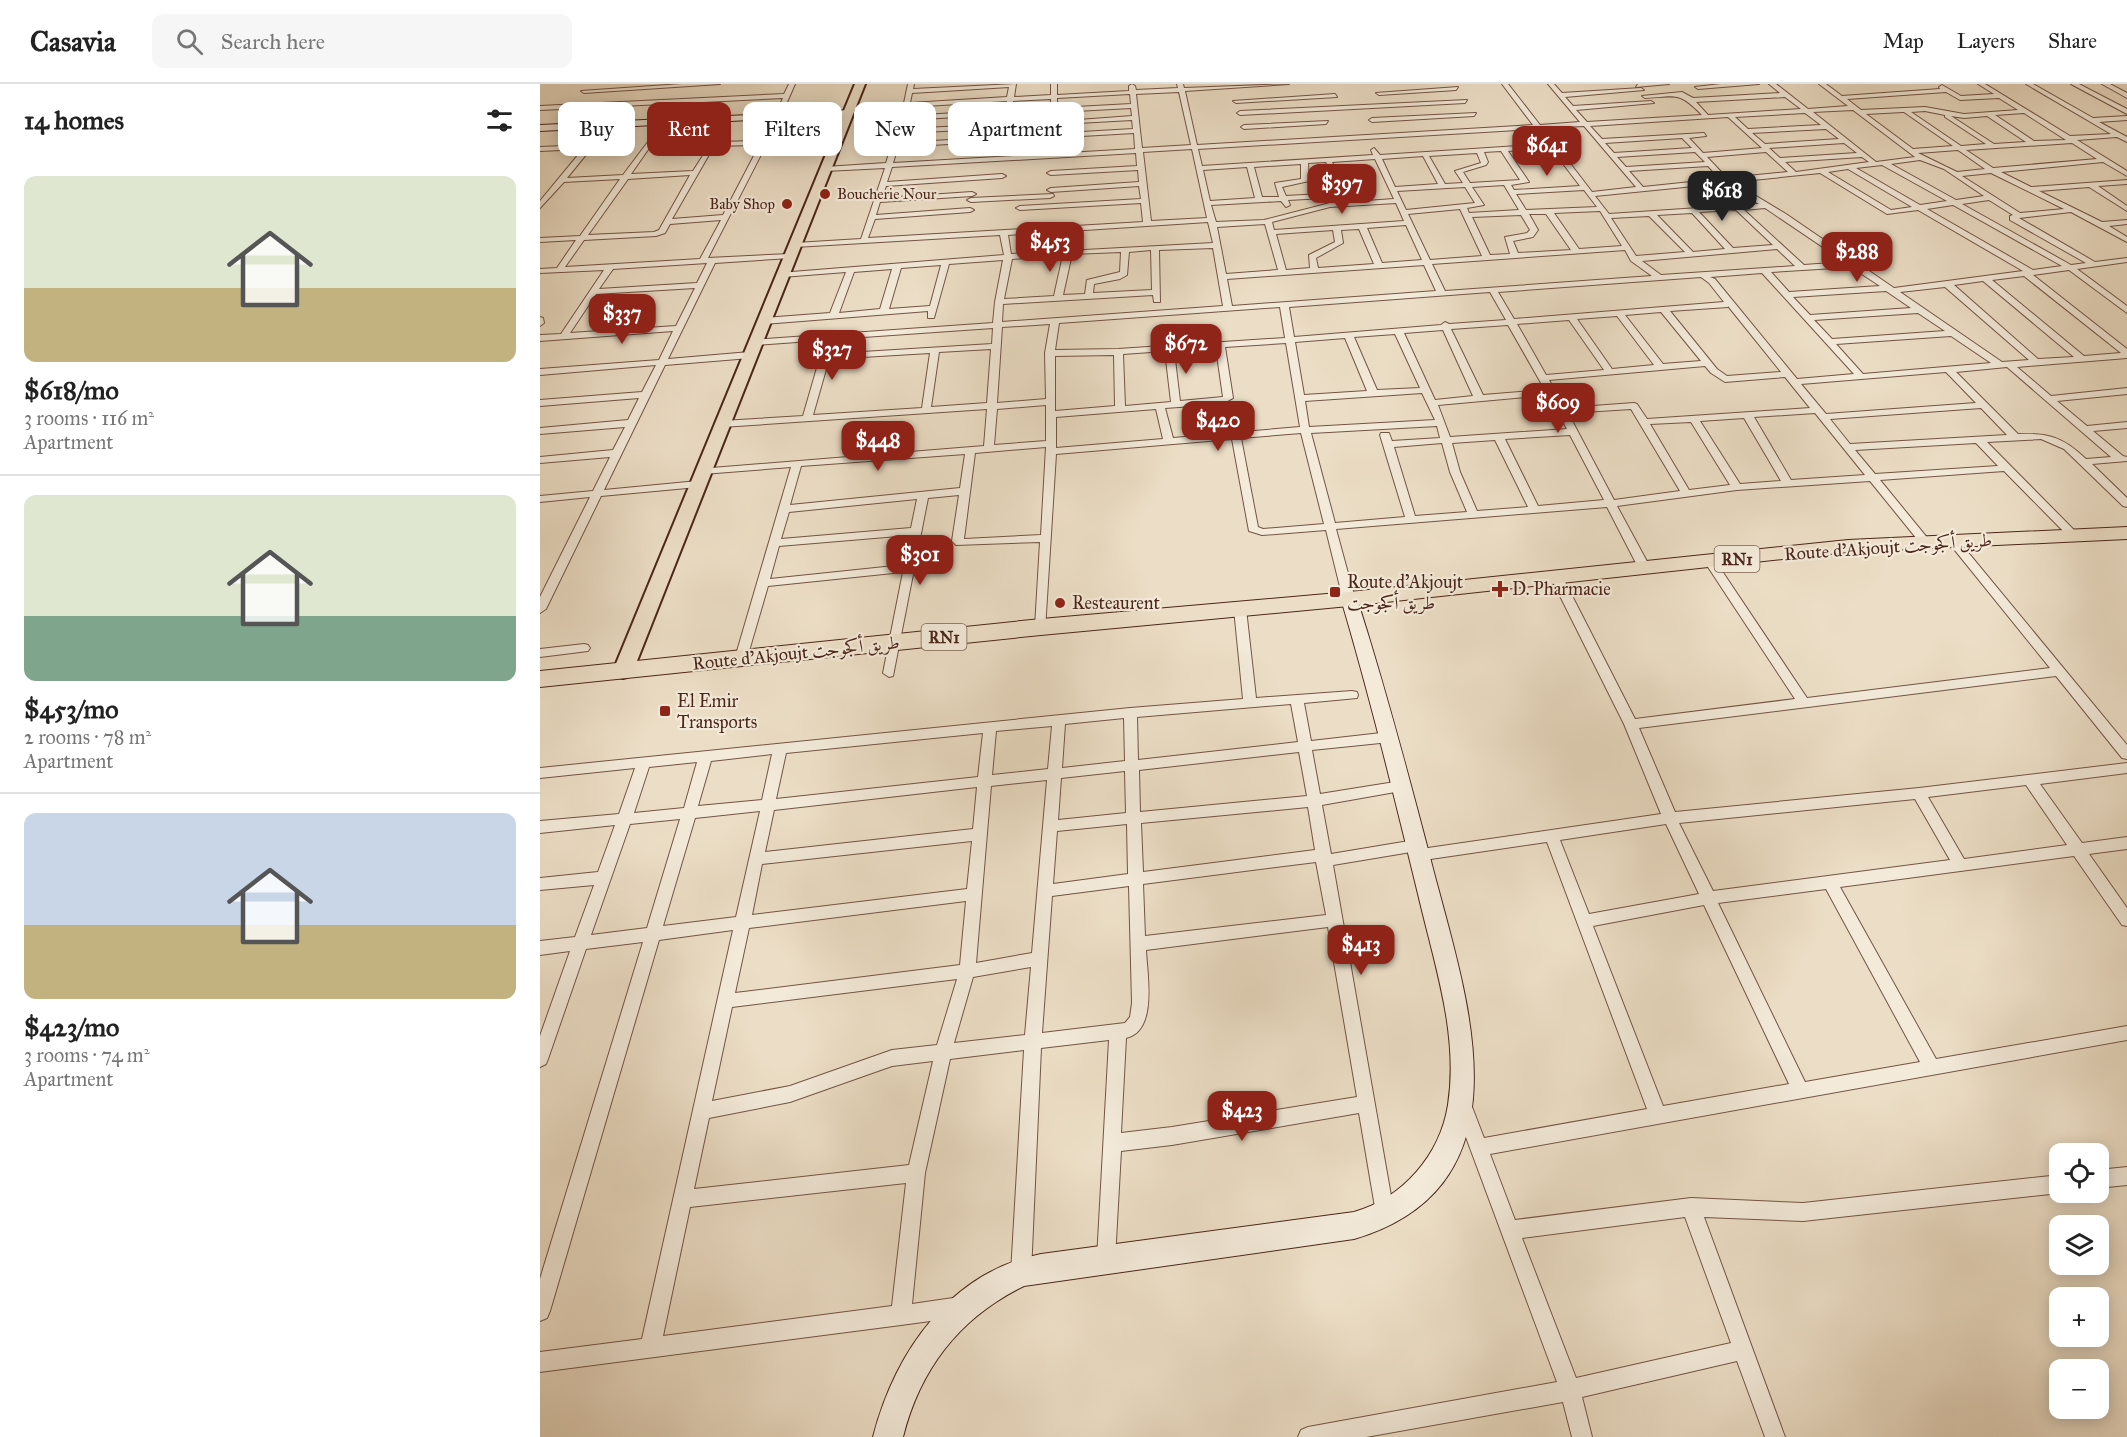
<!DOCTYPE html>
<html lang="en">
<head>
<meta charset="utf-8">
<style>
  :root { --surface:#fff; --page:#f6f6f6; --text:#222; --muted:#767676; --line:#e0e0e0; --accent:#8f2418 }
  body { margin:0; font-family:"IM FELL Great Primer",Amiri,serif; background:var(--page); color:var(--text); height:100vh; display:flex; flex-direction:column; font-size:22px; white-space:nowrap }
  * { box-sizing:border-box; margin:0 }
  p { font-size:20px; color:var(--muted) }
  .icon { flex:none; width:33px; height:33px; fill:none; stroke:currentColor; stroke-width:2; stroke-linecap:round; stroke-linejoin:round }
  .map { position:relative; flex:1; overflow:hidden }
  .panel { display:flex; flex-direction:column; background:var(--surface); width:540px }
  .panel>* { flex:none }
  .hud { position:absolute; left:18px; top:18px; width:570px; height:54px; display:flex; gap:12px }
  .fabs { position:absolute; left:1509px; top:1059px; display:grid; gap:12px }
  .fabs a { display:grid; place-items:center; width:60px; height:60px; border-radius:12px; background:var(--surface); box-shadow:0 3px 15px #0003; font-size:30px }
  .price { position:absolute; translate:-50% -51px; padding:0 14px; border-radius:12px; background:var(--accent); color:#fff; font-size:20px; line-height:39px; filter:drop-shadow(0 2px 3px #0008) }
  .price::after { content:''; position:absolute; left:50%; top:36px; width:18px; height:14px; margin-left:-9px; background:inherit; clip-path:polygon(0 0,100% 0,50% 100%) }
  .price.active { background:#222; color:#fff }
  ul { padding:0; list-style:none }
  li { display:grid; align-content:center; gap:12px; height:318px; padding:0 24px }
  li+li { border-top:2px solid var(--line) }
  li span { display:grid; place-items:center; height:186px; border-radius:12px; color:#555 }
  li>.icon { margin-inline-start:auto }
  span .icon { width:108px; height:108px; fill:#fffc; stroke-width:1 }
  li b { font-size:26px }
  h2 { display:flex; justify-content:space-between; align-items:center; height:72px; padding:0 24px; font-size:26px }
  .chip { padding:0 21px; border-radius:12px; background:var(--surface); box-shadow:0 3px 15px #0003; font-size:21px; line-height:54px }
  .chip.active { background:var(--accent); color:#fff }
  header { display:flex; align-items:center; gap:36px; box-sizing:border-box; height:84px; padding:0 30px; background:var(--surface); border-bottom:2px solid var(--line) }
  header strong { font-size:28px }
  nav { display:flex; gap:33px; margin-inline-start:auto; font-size:21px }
  .search { width:420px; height:54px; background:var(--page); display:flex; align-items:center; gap:15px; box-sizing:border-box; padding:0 21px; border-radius:12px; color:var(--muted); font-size:22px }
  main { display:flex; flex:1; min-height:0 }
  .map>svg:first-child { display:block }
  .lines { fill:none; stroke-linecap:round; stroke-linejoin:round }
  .street-casing { stroke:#735444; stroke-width:2 }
  .secondary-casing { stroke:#4b2619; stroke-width:2 }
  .primary-casing { stroke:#4b2619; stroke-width:4 }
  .highway-casing { stroke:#4b2619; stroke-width:2 }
  .street { fill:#f3eada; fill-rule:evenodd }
  .secondary { fill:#f3eada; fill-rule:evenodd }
  .primary { fill:#ecdec6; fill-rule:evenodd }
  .highway { fill:#ecdec6; fill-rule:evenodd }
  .poi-dot { fill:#8f2418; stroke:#f3eada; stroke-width:2 }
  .labels { text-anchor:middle; stroke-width:4.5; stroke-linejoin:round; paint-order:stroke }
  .far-poi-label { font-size:15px; fill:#4b2619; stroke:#f3eada; text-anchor:start }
  .shield { fill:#f3eada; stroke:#7d6153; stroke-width:1.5 }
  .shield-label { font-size:16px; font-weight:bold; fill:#4b2619 }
  .street-label { font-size:18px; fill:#4b2619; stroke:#f3eada }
  .poi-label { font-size:18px; fill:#4b2619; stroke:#f3eada; text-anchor:start }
</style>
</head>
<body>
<header>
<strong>Casavia</strong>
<div class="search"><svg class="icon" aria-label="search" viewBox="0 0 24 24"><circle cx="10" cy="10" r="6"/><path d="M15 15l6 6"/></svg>Search here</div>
<nav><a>Map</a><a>Layers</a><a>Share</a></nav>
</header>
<main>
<section class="panel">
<h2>14 homes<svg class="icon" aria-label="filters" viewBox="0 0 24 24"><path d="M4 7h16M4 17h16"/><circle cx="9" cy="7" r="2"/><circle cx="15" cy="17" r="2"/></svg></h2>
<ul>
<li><span style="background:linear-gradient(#dfe7d0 60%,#c2b280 0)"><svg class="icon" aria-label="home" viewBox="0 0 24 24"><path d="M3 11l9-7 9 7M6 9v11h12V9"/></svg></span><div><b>$618/mo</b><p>3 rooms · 116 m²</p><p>Apartment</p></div></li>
<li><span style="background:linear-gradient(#dfe7d0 65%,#7fa58c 0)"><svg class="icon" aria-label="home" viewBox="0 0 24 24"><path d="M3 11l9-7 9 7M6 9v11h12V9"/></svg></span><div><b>$453/mo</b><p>2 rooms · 78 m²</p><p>Apartment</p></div></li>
<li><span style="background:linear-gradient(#c9d6e8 60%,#c2b280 0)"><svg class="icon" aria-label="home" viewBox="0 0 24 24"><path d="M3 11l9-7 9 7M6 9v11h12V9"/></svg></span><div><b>$423/mo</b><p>3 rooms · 74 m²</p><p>Apartment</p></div></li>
</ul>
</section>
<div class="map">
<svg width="1587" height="1353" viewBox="0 0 1587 1353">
  <rect width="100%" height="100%" fill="#ecdec6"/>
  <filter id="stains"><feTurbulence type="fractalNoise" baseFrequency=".00333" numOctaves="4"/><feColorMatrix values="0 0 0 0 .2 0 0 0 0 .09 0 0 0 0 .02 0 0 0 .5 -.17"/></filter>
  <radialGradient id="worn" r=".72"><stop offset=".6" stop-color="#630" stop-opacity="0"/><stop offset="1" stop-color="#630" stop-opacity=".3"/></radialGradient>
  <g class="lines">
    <g class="street-casing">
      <path id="street" d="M142,0H180L44,9L41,7Z
        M249,0H255L241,32L238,34L235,32L243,14L0,26V22L244,10Z
        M368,0H374L373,5L476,0L474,13L511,11V0H517V11L589,7V2L592,0L595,2L596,6L638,4L637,0H643L644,4L749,0L645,7L657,61L993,41L962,0H968L1000,41L1040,38L1008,0H1014L1022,9L1101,4L1104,6L1025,13L1033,22L1111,17L1114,19L1036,26L1047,38L1162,31C1139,7 1136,12 1105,14L1102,12L1142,8L1153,14L1240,9L1229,0H1236L1268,25L1308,22L1279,0H1286L1302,12L1400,5L1399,3L1402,1L1421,12L1454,10L1438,0H1445L1530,52L1571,50L1486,0H1493L1553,34L1587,32V36L1559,38L1587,53V58L1577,53L1537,56L1587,87V92L1563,78L1461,88L1491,103L1587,96V100L1558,102L1587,122V127L1549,103L1499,107L1562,138L1587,136V140L1569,142L1587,153V158L1531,128L1479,134L1555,178L1587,174V178L1537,185L1587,222V229L1529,186L1493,191L1587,265V274L1477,283L1511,312L1587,304V310L1517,317L1547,342L1587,338V344L1553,347L1583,372L1587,373V377L1552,380L1587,414V423L1583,422L1524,365L1501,355L1447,358L1537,449V453H1529L1464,387L1340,396L1389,456L1391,458L1385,461L1381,460L1330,397L1197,406L1077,422L1110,483L1104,487L1098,483L1067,423L796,445L815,515L809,519L803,515L786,446L722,451L709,447L692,355L516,370L505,546H497L495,543L500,458L416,461L412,457L419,411L388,414L353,592L349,593L343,589L363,488L228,502L207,574L201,578L197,577L195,574L251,383L163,390L159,389V385L444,362L447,325L182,343L177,340L182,337L263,332L285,256L216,261L212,258L213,256L453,239L455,218L463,176L409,180L394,234H388V227L224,240L220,237L224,234L290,229L306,188L242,193L238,191L239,189L464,171L460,151L255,163L251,161L255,159L321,155L345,84L285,87L281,85L285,83L346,79L363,23L310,26L307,24L364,19ZM469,3L467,13L370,19L372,9ZM639,8L651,61L602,64L596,10ZM1406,8L1420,16L1459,14L1478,26L1424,30L1385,23L1321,26L1307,15ZM590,10L591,20L517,24V14ZM1245,13L1261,25L1168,31L1156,18ZM511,15V33L486,43L440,48L443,50L484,47V56L487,58L490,55L594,49L595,65L353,79L358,63L442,58L445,56L442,54L360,59L363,49L443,45L446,43L443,41L364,45L366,36L468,30L471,28L473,17ZM467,17L465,26L367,32L369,23ZM591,24L592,32L511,38L517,34V28ZM1313,26L1375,73L1336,78L1273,28ZM1385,27L1405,31V33L1446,60L1421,62L1371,28ZM1363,28H1364L1413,62L1373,65L1326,30ZM1265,29L1281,41L1208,45L1195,33ZM1484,29L1526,56L1494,57L1455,31ZM1411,32L1424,34L1447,32L1486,58L1454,60ZM1188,33L1222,64L1163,69L1149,54L1166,52L1164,49L1062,55L1050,42ZM592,36L593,45L490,51V46L502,41ZM1044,42L1096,103L1052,108L1003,44ZM996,45L1008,60L840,71L834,64L831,66L833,71L662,82L658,65ZM1286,45L1299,55L1225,60L1212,49ZM1142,54L1152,64L1074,69L1065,59ZM1304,59L1317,69L1240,74L1229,64ZM1532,59L1557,75L1453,84L1426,66ZM1011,64L1040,102L974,106L971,101L989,98L968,67ZM652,65L667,134L611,137L603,68ZM1418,66L1445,85L1417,88L1378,69ZM961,67L980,96L930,99L923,88L946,81L948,78L944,68ZM1155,68L1165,78L1086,83L1077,73ZM1226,68L1248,88L1187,94L1167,73ZM596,69L597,82L511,87L507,89L511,91L598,86L599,98L511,104L507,106L511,108L599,102L601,115L480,122L476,124L480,126L601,119L603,138L328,154L335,135L430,128L434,126L430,124L336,131L340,118L432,112L436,110L432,108L342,114L346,102L462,94L466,92L462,90L347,98L352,83ZM937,69L941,79L915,87L923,99L905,100L889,72ZM883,72L898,100L855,103L842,75ZM1322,73L1329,78L1256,88L1245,78ZM835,75L854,115L812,118L792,78ZM1380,76L1404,85L1444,112L1416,116L1351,80ZM786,78L800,109L746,112L742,103L769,97L768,79ZM761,80V95L735,99L739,113H722L714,83ZM1342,81L1407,117L1380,121L1316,84ZM1168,82L1180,95L1103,103L1089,87ZM707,83L715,114L670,117L663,86ZM1308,85L1372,123L1351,126L1288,88ZM1280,89L1347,130L1378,126L1483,187L1354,204L1246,130L1193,98ZM1451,89L1524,125L1480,129L1422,92ZM1184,99L1219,120L1069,130L1055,112ZM964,101L979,126L929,129L927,124L944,121L932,103ZM925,103L935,119L866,126L857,107ZM1044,106L1057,123L986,126L976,110ZM802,113L804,118L790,119L724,136L676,138L671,121L741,117L746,123L750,121L748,116ZM1449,116L1473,131L1470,132V136L1546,179L1531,181L1422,120ZM856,119L864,137L734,146L732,138L790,123ZM1413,121L1522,182L1493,186L1387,125ZM1225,124L1305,178L1264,181L1204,126ZM920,125L942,172L890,176L868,130ZM1196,126L1233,161L1193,164L1159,128ZM1060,127L1082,162L1039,165L1014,129ZM1152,129L1185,165L1153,168L1117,131ZM989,130H1006L1031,166L978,169L973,157L993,153L998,146ZM981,131L990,146L987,149L965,153L970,170L950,171L932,133ZM1109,132L1145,168L1096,172L1071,134ZM668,138L673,159L471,170L468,151ZM725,140L738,186L686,190L677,143ZM866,141L882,176L842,179L827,144ZM819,145L834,180L778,184L776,174L803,159L801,146ZM793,146L795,158L769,171L770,184L746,186L736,150ZM673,164L683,222L462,238L463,220L613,211L614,218H620L619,166ZM1237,165L1255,182L1121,191L1102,177ZM611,166L612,206L553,209L554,200L580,195L587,191L589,168ZM1085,166L1091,177L1112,192L905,207L892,180ZM581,168L580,188L547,196L545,210L523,211L532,170ZM523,171L514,212L464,215L472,175ZM401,181L390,222L349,225L361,184ZM884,181L896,207L692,222L687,195ZM1311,183L1340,202L1249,208L1231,188ZM352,185L340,225L299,229L314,188ZM1222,189L1314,290L1257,295L1175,195L1170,193ZM1484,192L1581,269L1544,272L1452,196ZM1161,193L1169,199L1184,218L974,235L958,208ZM1443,197L1534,273L1498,275L1414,201ZM1405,203L1489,276L1462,278L1360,208ZM1346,207L1371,224L1270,231L1253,213ZM950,208L966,236L909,240L905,238L901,241L754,253L749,223ZM740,223L745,254L578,265L515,266L519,239ZM1188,223V222L1241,288L1187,292L1177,285L1130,227ZM1121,228L1161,277L1123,280L1085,231ZM1378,229L1405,247L1292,255L1274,236ZM1077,232L1114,281L1072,285L1037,235ZM1029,236L1064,286L1006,291L977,240ZM510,240L505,269L506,315L457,319L462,243ZM968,241L1005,306L943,311L911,245ZM453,244L452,260L290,270L295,255ZM903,246L933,312L895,316L864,249ZM855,250L880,304L837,306L814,253ZM1411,252L1451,279L1323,290L1296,260ZM805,254L827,307L764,311L755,258ZM746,259L760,343L633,354L625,324L682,320L693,314L685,263ZM676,264L683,313L640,317L634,267ZM451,265L447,319L391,323L399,268ZM625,267L631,318L585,322L583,270ZM390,269L382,324L273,331L289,275ZM574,271L575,322L515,327V272ZM1165,282L1171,289L1185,298L1245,293L1270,324L1107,335L1097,320L1094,319L1025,324L1009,296ZM1467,283L1571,373L1546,375C1523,353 1509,349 1478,350L1416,288ZM1406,288L1436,319L1286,330L1261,300ZM882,309L895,336L769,343L765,317ZM1008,311L1027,345L910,353L898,321ZM506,321V357L454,361L457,325ZM1441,324L1467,351L1310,360L1290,335ZM616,325L623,355L516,364V333ZM1091,325L1140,407L1074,416L1028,329ZM1275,329L1325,391L1251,396L1214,333ZM1204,334L1241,397L1200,400L1160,337ZM1151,338L1190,401L1149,406L1110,340ZM897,342L900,354L852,357L849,349H841L840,351L865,433L795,439L771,349ZM761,349L784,440L723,445L718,443L701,354ZM1030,351L1064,416L998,422L965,355ZM955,356L988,423L937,427L920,388L912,359ZM902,359L910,388L927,428L875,432L854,363ZM1436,359L1458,382L1335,390L1315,366ZM506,363L501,451L424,455L435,369ZM425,370L420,404L250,421L261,382ZM377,415L371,444L241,455L249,428ZM370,451L364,481L230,495L239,462Z
        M1098,0H1129L1096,3Z
        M1219,0L1158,5L1155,3L1181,0Z
        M1531,0H1539L1587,25V30Z
        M1562,0H1570L1587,9V14Z
        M918,3L916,6L839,11L836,9Z
        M795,10L797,13L696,19L693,17Z
        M927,16L925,19L700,31L697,29L700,27Z
        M936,29L934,32L832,38L829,36L832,34Z
        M187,34L192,35L177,58L215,57L226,61L168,174L250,170L254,172L250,174L175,179L128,275L210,268L215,271L210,274L125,281L64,406L158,397L163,400L158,403L61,412L6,525L0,529V513L50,413L0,418V412L53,407L70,373L0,379V373L73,366L85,343L0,350V344L88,336L99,314L0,322V316L102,308L116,281L0,291V285L119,276L133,247L0,257V251L21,250L64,186L0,189V185L17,184L36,156L0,158V154L40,152L80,95L24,98L0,124V117L43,65L0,67V63L47,61L66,39H70V41L27,94L83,91L125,35L128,37L91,90L153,87ZM215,61L219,62L183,131L132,135L174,62ZM150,91L119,146L114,148L48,151L88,95ZM181,136L160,175L25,183L44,156L116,152L125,149L130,140ZM167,179L157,199L59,205L73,185ZM155,204L136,242L30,249L56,210Z
        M788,37L786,40L704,45L701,43L704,41Z
        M300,46L302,49L251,53L248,51Z
        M513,110L514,112L510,114L431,118L427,116L431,114Z
        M0,233L3,234L4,239L0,242Z
        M1413,454L1417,455L1587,661V675L1582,674L1516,592L1099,644L1135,728L1379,704L1587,679V689L1500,700L1542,759L1587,753V765L1549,770L1587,824V842L1582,841L1534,772L1300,803L1396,975L1587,942V956L950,1070L975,1136L1151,1114L1263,1119L1520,1091V1109L1263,1137L1164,1133L1245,1353H1225L1197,1277L1042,1313L1052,1353H1032L1023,1318L826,1353H758L761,1346L768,1343L1017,1298L914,1021L917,1015L923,1013L929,1015L944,1054L1107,1025L1007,758L877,777L872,775L871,768L793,781L854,1129L852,1136L845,1138L838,1136L836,1129L819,1029L632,1061L581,1067L575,1175L573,1182L566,1184L559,1182L557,1175L569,956L501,964L491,1189L488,1196L481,1199L474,1196L471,1189L484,966L410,975L385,1089L372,1220L420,1213L427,1216L430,1223L427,1230L420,1233L361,1241L0,1288V1268L102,1255L193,846L119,856L10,1227L7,1234L0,1237V1195L103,858L46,865L8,975L6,980L0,983V952L30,867L0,871V857L35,853L54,801L0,806V794L58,788L75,741L0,749V737L79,730L95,684L0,694V684L590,624L703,615L694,525L700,521L706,525L716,614L812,607L817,608L818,611L817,614L764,619L771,657L850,648L857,653L850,658L772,666L780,710L861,697L866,698L868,702L866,706L861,707L782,721L791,770L875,756L880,758L881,765L1121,730L1084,640L1010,492L1012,489L1016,488L1022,492L1095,635L1255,615L1164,477L1170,473L1174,475L1267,614L1510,584L1409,459V455ZM751,620L758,658L598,676L597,633ZM584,634L585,677L522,684L525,640ZM512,642L508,685L452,691L456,647ZM443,649L438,693L236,715L246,669ZM759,668L767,712L600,728L599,686ZM232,670L222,716L158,722L171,677ZM157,678L144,724L94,729L109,683ZM585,687L586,729L518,736L521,694ZM507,696L492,869L436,879L451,702ZM1486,701L1527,761L1424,775L1388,713ZM437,703L433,745L225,768L234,726ZM1375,715L1410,776L1173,807L1139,739ZM768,723L775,766L603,788L601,739ZM220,727L196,833L123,842L155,734ZM140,735L107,844L51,851L90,740ZM587,740L588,790L513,800L517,747ZM1126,740L1159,810L1049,830L1020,756ZM432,757L427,805L212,831L222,780ZM776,778L786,831L605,852L603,800ZM589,802L592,919L590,933L585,939L502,949L512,812ZM1286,805L1380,978L1265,998L1178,819ZM426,817L420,881L195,909L209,844ZM1164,821L1249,1000L1123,1022L1053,842ZM788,843L817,1013L632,1043L581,1049L586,954C618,947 607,890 606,866ZM491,883L485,951L414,959L433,893ZM417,895L397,961L352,966L250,1002L172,1017L192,923ZM393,977L369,1081L154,1105L169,1034L250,1018L352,982ZM366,1099L352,1222L123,1252L150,1123ZM1145,1133L1191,1259L1036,1294L982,1154Z
        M44,560L48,561L50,564L48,567L0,573V565Z
        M1587,1083V1101L1558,1104V1086Z"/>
    </g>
    <g class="secondary-casing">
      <path id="secondary" d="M311,26L313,28L308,31L0,47V41Z
        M809,510L817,515C845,602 868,689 891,777C924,907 998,1100 814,1155L484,1202C420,1233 380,1285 363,1353H333C355,1268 410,1188 501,1170L814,1128C863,1114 900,1071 908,1021C919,950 894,879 878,810C854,711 830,613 801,515Z"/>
    </g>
    <g class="primary-casing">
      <path id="primary" d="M315,0H325L93,587L90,592L83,594L76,592L73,587Z"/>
    </g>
    <g class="highway-casing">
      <path id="highway" d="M1587,443V455L1308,468L809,522L501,551L0,603V587L501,535L809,508L1308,456Z"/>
    </g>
    <use href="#street" class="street"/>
    <use href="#secondary" class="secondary"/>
    <use href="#primary" class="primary"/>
    <use href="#highway" class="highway"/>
  </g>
  <g class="poi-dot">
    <circle cx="285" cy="110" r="6"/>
    <circle cx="247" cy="120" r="6"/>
    <path d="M957 496h6v6h6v6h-6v6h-6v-6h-6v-6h6z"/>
    <rect x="789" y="502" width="12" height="12" rx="3"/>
    <circle cx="520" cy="519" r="6"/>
    <rect x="119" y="621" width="12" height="12" rx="3"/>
  </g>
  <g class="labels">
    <g class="far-poi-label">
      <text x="297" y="115">Boucherie Nour</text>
      <text x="235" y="125" text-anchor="end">Baby Shop</text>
    </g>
    <g class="shield">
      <rect x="1174.5" y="462" width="45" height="26" rx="4.5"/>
      <rect x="381.5" y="540" width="45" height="26" rx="4.5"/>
    </g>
    <g class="shield-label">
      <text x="1197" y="481">RN1</text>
      <text x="404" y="559">RN1</text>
    </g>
    <g class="street-label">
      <text transform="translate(1348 463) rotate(-4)" y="6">Route d'Akjoujt طريق أكجوجت</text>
      <text transform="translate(256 569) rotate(-6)" y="6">Route d'Akjoujt طريق أكجوجت</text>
    </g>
    <g class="poi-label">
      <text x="807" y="504">Route d'Akjoujt<tspan x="807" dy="21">طريق أكجوجت</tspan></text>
      <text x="972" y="511">D. Pharmacie</text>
      <text x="532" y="525">Resteaurent</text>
      <text x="137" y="623">El Emir<tspan x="137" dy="21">Transports</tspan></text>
    </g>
  </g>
  <rect width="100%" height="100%" filter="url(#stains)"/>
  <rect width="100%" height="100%" fill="url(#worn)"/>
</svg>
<div class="fabs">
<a><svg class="icon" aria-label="locate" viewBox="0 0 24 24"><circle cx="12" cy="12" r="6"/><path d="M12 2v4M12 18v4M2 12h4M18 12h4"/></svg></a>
<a><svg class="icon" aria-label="layers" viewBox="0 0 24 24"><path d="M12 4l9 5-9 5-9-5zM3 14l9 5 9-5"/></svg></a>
<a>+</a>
<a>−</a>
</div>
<b class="price" style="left:1007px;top:93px">$641</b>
<b class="price" style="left:802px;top:131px">$397</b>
<b class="price active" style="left:1182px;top:138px">$618</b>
<b class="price" style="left:510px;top:189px">$453</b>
<b class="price" style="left:1317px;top:199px">$288</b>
<b class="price" style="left:82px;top:261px">$337</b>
<b class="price" style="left:646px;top:291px">$672</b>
<b class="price" style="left:292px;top:297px">$327</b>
<b class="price" style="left:1018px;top:350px">$609</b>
<b class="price" style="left:678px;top:368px">$420</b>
<b class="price" style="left:338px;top:388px">$448</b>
<b class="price" style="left:380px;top:502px">$301</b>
<b class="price" style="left:821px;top:892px">$413</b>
<b class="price" style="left:702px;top:1058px">$423</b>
<div class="hud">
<a class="chip">Buy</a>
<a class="chip active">Rent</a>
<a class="chip">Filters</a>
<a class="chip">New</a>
<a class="chip">Apartment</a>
</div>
</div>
</main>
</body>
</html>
